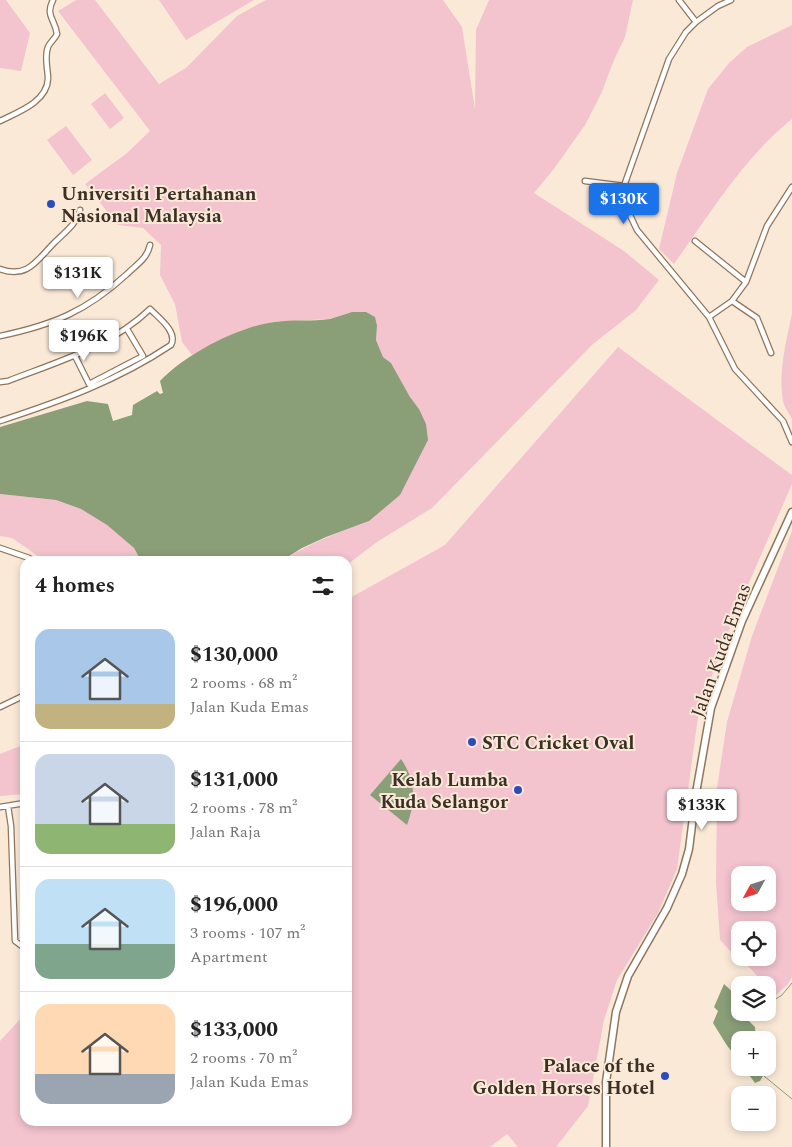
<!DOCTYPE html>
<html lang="en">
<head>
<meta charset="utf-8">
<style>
  :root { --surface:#fff; --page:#f2f2f2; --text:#222; --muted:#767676; --line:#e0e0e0; --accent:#1a73e8 }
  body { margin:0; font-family:Spectral,serif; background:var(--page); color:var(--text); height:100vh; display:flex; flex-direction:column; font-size:19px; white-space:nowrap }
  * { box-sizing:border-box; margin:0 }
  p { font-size:16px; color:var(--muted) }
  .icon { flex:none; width:28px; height:28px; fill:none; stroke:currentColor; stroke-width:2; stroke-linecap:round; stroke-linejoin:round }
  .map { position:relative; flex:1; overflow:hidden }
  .panel { position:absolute; left:20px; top:556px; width:332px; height:570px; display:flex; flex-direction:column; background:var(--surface); border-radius:15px; box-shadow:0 2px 8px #0003 }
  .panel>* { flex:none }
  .needle { width:32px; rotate:230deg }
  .tools { position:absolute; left:731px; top:866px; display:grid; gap:10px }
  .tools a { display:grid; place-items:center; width:45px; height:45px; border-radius:10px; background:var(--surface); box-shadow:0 2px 8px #0003; font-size:25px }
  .price { position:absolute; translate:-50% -42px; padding:0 11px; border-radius:5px; background:#fff; color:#222; font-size:16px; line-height:32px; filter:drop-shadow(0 1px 2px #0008) }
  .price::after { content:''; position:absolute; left:50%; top:30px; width:15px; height:11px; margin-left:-8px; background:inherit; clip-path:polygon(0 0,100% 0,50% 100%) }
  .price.active { background:var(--accent); color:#fff }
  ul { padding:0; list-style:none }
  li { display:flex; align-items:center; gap:15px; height:125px; padding:0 15px }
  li+li { border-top:1px solid var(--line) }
  li span { display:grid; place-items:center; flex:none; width:140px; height:100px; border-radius:15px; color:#555 }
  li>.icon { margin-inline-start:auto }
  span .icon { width:60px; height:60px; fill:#fffc; stroke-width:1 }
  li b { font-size:21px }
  h2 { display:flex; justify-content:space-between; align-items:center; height:60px; padding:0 15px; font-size:21px }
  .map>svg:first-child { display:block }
  .green { fill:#f3c3ce; fill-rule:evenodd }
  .water { fill:#8a9e78 }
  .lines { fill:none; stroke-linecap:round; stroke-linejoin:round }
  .stream { stroke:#8a9e78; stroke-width:1 }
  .street-casing { stroke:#90765c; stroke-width:7 }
  .secondary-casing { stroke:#90765c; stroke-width:9 }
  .street { stroke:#fff; stroke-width:4.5 }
  .secondary { stroke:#fff; stroke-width:6 }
  .poi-dot { fill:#2e4bbc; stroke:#fbe9d8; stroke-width:2 }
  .labels { text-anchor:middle; stroke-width:4; stroke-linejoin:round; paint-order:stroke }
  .poi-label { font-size:19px; font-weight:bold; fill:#3b3025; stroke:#fbe9d8; text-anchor:start }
  .street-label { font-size:19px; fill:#3b3025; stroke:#fbe9d8 }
</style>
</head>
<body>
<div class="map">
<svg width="792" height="1147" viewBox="0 0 792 1147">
  <rect width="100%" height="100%" fill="#fbe9d8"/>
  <path class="green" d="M0,0H6L30,33L21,71L0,68Z
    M76,0H95L159,84L186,68L237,16L266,0H443L462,27L475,109L476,30L489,0H633L625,37L614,60L601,94L585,125L553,170L534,193L624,251L659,280L636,310L593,344L432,508L377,542L348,564V561H281C309,544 338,532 369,521L419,409L410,397L391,363L383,357L376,340L377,326L352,312L329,319L274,322L242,330L192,355L182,342L175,304L160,275L161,245L143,228L118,225L85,184L127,153L150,131L58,11Z
    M159,0H254L186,40Z
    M792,25V119C745,156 708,216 674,264L659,249L677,173L708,89L729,63L747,47Z
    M105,93L124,118L110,129L91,104Z
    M66,126L92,160L73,175L47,140Z
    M792,314V419C789,413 784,407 783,401C778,372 786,342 792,314Z
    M618,347L792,475V484L734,617L699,710L677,869L658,913L617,980L604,1020L588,1106L556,1147H518L507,1134L490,1147H0V1041L25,1014V1121H348V599L445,545Z
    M0,494L56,500L81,509L107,525L134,548L141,561H45L12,538L0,536Z
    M792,531V977L788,984L774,997L768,988V985H765L751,969L738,959L720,940L716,883L717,788L727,722L752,636ZM740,875H768V902H740ZM740,930H768V958H740Z
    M25,744V794L0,796V754Z"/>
  <path class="water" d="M352,312H366L375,317L377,326L376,340L383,357L391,363L410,397L419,409L426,424L428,440L400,495L369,521L326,537L302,548L281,561H141L134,548L107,525L81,509L56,500L0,494V427L87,401L108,404L113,421L132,415L133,405L157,391L160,394L163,393L160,381C186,354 239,326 275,322C293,319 312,322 330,319C337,317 345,314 352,312Z
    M401,759C416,781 416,801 407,825L370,795Z
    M724,984C734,993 740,999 740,1012L743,1013L747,1019L755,1027L756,1040H740V1063L726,1044L713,1023L718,1011L714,1007Z
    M744,1068H758L764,1074L760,1081L755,1083Z"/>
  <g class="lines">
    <path class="stream" d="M768,1004L782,995L792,983
      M746,1016L751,1012
      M764,1076L792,1099"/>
    <g class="street-casing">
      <path id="street" d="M679,0L696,22
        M731,0L718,6L696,22L686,32L669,59L624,186L628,211L637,230L709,317L735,369L783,421L792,442
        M0,121C18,112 47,102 48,79C48,69 44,57 48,47C50,42 55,39 57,34C55,19 45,16 53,0
        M585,181L624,186
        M695,241L746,282
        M0,269C28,279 37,260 54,243C65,232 76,225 80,210
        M732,301L757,318L771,353
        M709,317L732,301L746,282L767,226L792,187
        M0,336C53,325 87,311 127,274C137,264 147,259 150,245
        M75,356L89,384L143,356L127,329
        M0,382L8,381C57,362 112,346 150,309C159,318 178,332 171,345C117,381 61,401 0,421
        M0,548L29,558L33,561
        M0,707L25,695
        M8,806L11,826L15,941L23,947H25
        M0,807L25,803"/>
    </g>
    <g class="secondary-casing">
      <path id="secondary" d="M606,1147V1082L616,1012L628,976L667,908L682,874L689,849L696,793L711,708L742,621L792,512"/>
    </g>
    <use href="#street" class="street"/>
    <use href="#secondary" class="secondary"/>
  </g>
  <g class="poi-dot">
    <circle cx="51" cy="204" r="5"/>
    <circle cx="472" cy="742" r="5"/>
    <circle cx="518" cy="790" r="5"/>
    <circle cx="665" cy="1076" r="5"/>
  </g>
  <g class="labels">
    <g class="poi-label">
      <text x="61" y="200">Universiti Pertahanan<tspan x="61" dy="22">Nasional Malaysia</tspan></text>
      <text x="482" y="749">STC Cricket Oval</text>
      <text x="508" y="786" text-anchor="end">Kelab Lumba<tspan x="508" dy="22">Kuda Selangor</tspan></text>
      <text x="655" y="1072" text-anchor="end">Palace of the<tspan x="655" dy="22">Golden Horses Hotel</tspan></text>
    </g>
    <g class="street-label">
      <text transform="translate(720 650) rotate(-70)" y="7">Jalan Kuda Emas</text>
    </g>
  </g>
</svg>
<div class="tools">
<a><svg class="needle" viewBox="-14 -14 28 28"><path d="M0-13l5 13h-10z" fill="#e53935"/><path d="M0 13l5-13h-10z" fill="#767676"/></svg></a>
<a><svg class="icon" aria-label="locate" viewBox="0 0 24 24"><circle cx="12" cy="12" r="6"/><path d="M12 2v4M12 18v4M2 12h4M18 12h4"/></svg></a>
<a><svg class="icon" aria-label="layers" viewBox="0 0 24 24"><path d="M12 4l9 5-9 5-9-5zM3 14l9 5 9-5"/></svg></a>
<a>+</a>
<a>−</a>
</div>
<b class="price active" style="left:624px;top:225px">$130K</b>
<b class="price" style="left:78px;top:299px">$131K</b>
<b class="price" style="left:84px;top:362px">$196K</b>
<b class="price" style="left:702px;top:831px">$133K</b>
<section class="panel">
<h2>4 homes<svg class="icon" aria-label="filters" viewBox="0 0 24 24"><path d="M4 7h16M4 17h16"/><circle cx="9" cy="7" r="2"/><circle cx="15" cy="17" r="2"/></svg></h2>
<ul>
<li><span style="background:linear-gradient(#a9c7e8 75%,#c2b280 0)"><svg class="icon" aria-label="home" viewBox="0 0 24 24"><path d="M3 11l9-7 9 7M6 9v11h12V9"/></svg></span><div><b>$130,000</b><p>2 rooms · 68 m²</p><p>Jalan Kuda Emas</p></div></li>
<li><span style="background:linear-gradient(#c9d6e8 70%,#8fb573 0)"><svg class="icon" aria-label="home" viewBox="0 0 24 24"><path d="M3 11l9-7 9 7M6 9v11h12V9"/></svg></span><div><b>$131,000</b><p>2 rooms · 78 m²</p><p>Jalan Raja</p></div></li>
<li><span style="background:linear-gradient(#bfe0f5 65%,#7fa58c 0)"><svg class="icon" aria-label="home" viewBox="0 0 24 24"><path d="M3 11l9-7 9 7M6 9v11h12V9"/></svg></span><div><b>$196,000</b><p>3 rooms · 107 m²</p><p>Apartment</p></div></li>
<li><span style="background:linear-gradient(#ffd9b3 70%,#9aa5b1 0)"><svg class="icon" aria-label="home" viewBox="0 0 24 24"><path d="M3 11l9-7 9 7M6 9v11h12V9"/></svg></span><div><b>$133,000</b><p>2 rooms · 70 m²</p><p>Jalan Kuda Emas</p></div></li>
</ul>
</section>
</div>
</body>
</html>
